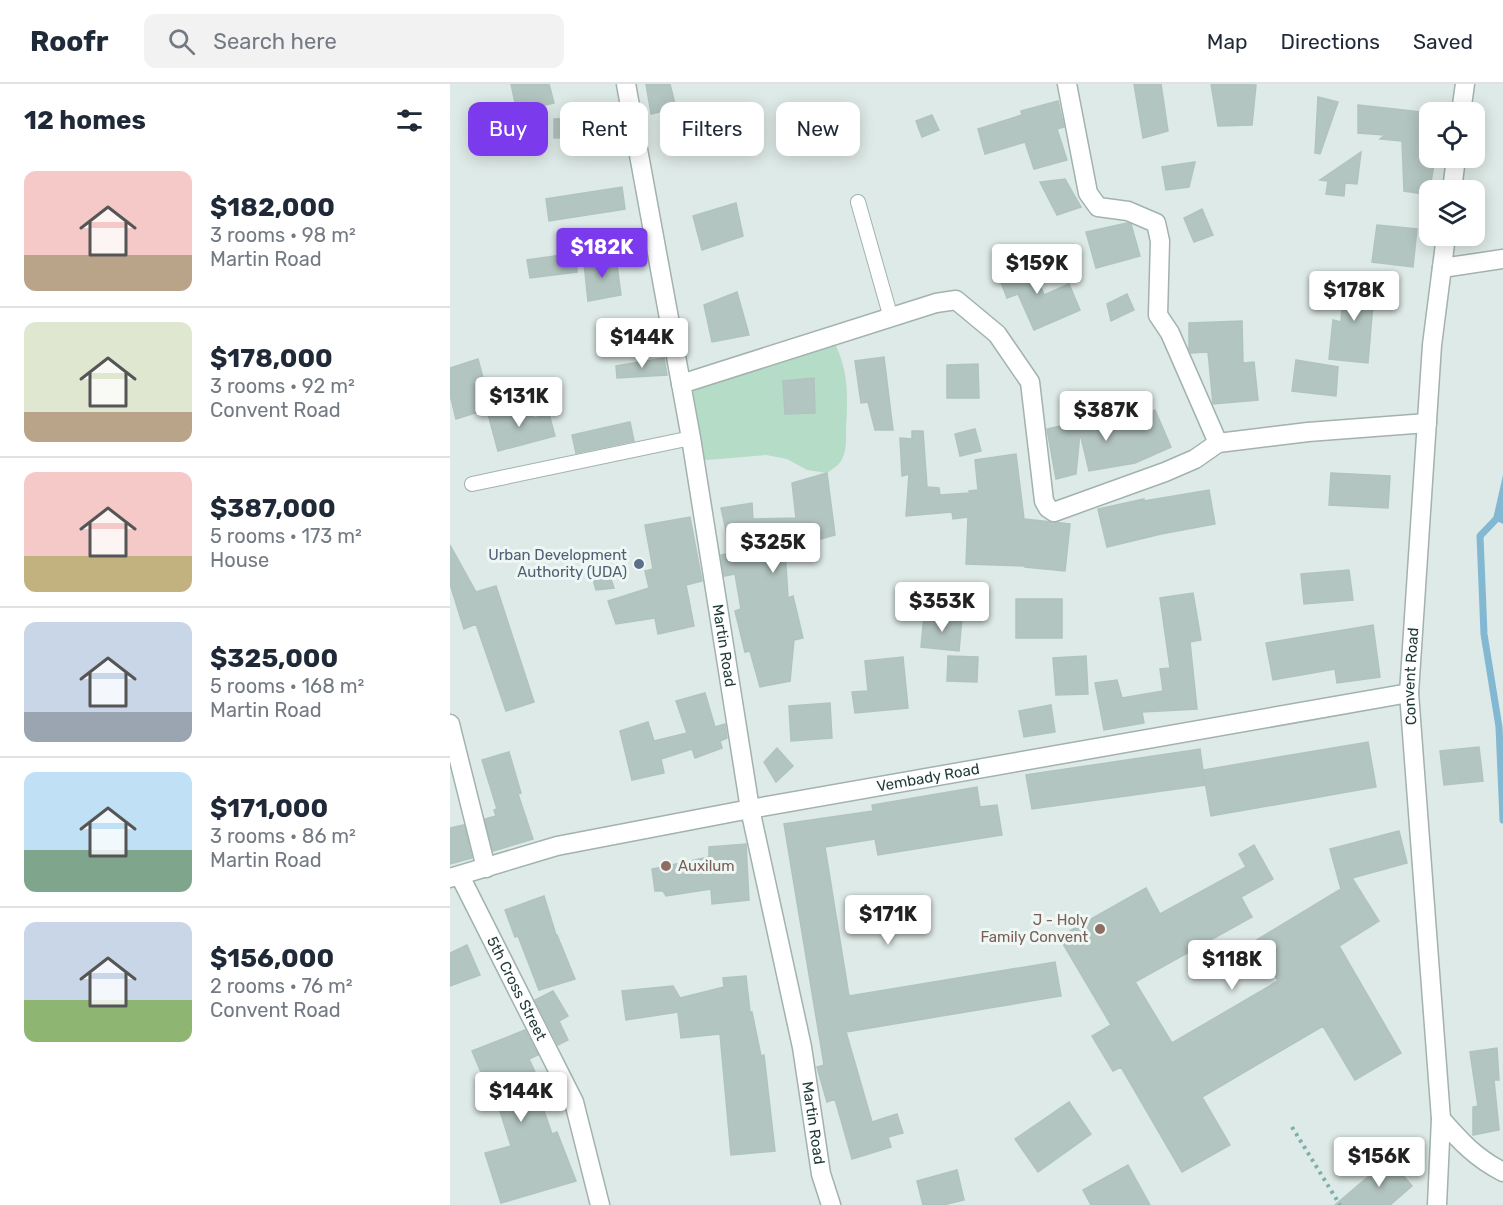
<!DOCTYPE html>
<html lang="en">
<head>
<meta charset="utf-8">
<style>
  :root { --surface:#fff; --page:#f2f2f3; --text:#1f2937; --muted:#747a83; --line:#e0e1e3; --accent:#7c3aed }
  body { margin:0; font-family:Rubik,sans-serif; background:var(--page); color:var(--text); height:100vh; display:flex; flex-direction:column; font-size:22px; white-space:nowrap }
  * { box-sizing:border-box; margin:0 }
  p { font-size:20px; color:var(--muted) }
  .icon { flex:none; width:33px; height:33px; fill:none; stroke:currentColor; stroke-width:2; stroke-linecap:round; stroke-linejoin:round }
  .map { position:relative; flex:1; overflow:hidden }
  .drawer { display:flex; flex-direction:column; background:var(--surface); width:450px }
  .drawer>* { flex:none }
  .guide { position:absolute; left:18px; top:18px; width:570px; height:54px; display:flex; gap:12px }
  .fabs { position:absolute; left:969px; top:18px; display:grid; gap:12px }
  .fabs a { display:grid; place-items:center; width:66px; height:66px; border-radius:12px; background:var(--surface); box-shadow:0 3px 15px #0003; font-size:30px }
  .price { position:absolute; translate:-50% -51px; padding:0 14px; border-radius:6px; background:#fff; color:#222; font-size:20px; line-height:39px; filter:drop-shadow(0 2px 3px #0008) }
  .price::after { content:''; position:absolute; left:50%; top:36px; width:18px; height:14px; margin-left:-9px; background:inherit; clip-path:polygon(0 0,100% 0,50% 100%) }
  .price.active { background:var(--accent); color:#fff }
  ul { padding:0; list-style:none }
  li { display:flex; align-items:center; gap:18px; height:150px; padding:0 24px }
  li+li { border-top:2px solid var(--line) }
  li span { display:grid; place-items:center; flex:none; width:168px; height:120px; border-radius:12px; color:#555 }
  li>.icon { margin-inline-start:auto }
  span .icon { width:72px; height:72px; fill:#fffc; stroke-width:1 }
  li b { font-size:26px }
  h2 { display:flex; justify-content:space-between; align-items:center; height:72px; padding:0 24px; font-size:26px }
  .chip { padding:0 21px; border-radius:12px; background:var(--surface); box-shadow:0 3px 15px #0003; font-size:21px; line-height:54px }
  .chip.active { background:var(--accent); color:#fff }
  header { display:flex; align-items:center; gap:36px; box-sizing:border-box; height:84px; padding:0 30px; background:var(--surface); border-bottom:2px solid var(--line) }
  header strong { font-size:28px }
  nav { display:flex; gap:33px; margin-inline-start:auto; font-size:21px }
  .search { width:420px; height:54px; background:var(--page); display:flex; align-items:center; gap:15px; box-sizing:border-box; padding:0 21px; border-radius:12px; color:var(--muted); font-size:22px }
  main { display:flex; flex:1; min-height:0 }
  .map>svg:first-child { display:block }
  .green { fill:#b5dcc7 }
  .water { fill:#83b8d2 }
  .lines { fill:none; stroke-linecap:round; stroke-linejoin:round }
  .stream { stroke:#83b8d2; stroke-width:7 }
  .building { fill:#b3c5c0; stroke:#b0c4bf; stroke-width:1.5 }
  .lane-casing { stroke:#a1b2af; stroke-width:16 }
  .street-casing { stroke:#a1b2af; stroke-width:21 }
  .path { stroke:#7dafa8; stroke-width:4; stroke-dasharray:3 4.5; stroke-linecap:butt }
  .lane { stroke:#fff; stroke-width:14 }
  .street { stroke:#fff; stroke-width:18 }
  .service-dot { fill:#5c6f8a; stroke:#eef7f4; stroke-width:2 }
  .education-dot { fill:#8d6e63; stroke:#eef7f4; stroke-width:2 }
  .labels { text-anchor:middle; stroke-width:6; stroke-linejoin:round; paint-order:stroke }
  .service-label { font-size:15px; fill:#4e5e75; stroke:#eef7f4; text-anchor:end }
  .street-label { font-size:15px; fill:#1f3a37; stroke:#eef7f4 }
  .education-label { font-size:15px; fill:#785e54; stroke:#eef7f4; text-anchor:start }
</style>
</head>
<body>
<header>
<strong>Roofr</strong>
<div class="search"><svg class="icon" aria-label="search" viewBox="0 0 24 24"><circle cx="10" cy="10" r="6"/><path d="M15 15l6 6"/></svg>Search here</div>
<nav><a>Map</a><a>Directions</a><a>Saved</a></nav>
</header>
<main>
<section class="drawer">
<h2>12 homes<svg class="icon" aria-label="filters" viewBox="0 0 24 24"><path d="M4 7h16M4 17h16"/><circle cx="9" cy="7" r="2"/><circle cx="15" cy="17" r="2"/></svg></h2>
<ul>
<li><span style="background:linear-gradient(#f6c9c9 70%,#b9a48a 0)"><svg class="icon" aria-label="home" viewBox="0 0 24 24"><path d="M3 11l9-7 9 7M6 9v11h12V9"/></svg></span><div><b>$182,000</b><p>3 rooms · 98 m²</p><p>Martin Road</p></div></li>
<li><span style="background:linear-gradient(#dfe7d0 75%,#b9a48a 0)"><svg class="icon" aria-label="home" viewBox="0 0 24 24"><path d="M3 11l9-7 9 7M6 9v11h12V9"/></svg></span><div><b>$178,000</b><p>3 rooms · 92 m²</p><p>Convent Road</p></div></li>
<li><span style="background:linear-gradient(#f6c9c9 70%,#c2b280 0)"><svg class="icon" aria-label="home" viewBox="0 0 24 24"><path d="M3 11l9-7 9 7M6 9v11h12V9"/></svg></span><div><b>$387,000</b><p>5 rooms · 173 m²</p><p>House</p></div></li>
<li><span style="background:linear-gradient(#c9d6e8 75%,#9aa5b1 0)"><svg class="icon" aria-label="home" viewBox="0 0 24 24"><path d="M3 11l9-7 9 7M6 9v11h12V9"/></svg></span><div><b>$325,000</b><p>5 rooms · 168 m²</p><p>Martin Road</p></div></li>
<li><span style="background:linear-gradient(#bfe0f5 65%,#7fa58c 0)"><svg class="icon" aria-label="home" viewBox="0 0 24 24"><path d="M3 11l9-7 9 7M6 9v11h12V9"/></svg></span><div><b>$171,000</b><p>3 rooms · 86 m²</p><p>Martin Road</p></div></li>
<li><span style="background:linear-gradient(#c9d6e8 65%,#8fb573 0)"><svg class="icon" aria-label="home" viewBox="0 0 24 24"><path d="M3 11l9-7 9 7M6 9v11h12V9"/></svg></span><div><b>$156,000</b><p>2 rooms · 76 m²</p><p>Convent Road</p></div></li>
</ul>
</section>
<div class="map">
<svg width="1053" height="1121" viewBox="0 0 1053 1121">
  <rect width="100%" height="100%" fill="#deeae7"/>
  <path class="green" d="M381,253C399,282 398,312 396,345C396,355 397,367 391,377C388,382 382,385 377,389L357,386L337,375L316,371L245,377L231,300Z"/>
  <path class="water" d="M1053,391V440L1043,435Z"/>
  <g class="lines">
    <path class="stream" d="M1053,428L1030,452L1034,550L1049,643L1053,736"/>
  </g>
  <path class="building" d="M61,0H99L104,19L67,28Z
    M196,0H220L226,24L201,30Z
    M684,0H711L718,47L693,54Z
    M761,0L806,1L802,41L768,42Z
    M868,13L888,18L870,70L865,69Z
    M608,17L614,43L607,45L617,76L584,85L575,58L535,70L528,45L572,31L571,27Z
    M908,21L980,29V79L984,80L979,111L954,107L952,57L930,55L935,51L908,49Z
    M482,31L489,46L472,53L466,37Z
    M144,34V53L104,54V35Z
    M911,68L907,100L895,99L894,112L876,110L878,97L870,96Z
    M745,78L739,103L716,106L712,83Z
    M615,95L631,123L607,131L590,98Z
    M172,103L175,125L99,137L96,115Z
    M286,119L293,152L252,166L243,132Z
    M752,125L763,151L744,158L734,134Z
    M677,139L681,140L690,172L646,184L636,148Z
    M927,141L967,145L963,183L922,178Z
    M126,169L127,188L80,194L77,176Z
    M166,174L171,211L138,217L134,179Z
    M580,175L594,211L619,200L630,226L584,246L568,210L557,214L547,188Z
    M894,194L925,196L918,279L879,275L883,236L891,238Z
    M287,208L299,251L262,258L254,221Z
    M677,210L684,226L661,237L657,220Z
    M792,237L793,279L804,278L808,316L763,320L758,268L741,269L739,265V239Z
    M434,273L443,346H425L418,318L411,319L405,277Z
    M214,274L217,291L167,294L166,282Z
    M28,275L41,324L6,335L0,311V284Z
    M846,276L888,283L886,312L842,307Z
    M528,280L529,314H497V281Z
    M364,294L365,329L335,330L333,297Z
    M75,321L84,334L99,330L105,352L48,367L38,330Z
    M705,326L721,363L685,379L639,387L630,349L626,390L606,395L597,345L637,336L636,331L662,327L665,343Z
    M180,338L184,357L126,369L122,351Z
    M525,345L531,367L510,372L505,350Z
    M462,347H473L477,403L489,404L490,411L520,409L519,407L528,406L525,376L566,370L574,435L620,440L615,487L575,483V482L516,480L518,433L503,435L502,428L456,432L459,390L452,392L450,354L462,355Z
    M377,389L385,451L335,465L338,514L343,512L353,554L344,556L340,597L310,603L300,567L295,568L285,527L291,525L285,490L274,492L271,471L281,469L271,424L302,419L303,435L346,434L342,399Z
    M881,389L940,392L938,424L879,421Z
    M759,406L765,440L711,450L657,463L648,425L694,415V417Z
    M240,433L252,497L236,501L244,542L208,550L205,534L166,540L158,517L199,504L195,487L203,485L195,441Z
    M0,461L26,508L46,502L84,618L56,627L26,540L14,545L0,500Z
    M156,480L164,504L146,506L140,485Z
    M899,486L903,516L854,520L851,490Z
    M743,509L751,556L740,558L747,625L692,628L694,639L654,646L645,599L667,596L672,614L713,607L710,585L720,584L710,514Z
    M566,515H612V554H566Z
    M474,531L512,534L509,567L471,563Z
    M923,541L930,593L887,599L885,585L823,596L816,559Z
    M498,572L528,573L527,598L497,597Z
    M636,572L638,610L606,611L603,574Z
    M453,573L458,624L405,629L402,608L418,607L415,577Z
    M255,609L265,643L275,640L277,654L270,657L272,664L245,674L242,665L211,675L214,689L182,696L170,647L198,638L204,657L237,649L226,617Z
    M380,619L382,654L341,657L339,622Z
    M601,621L605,648L574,653L569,627Z
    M918,658L926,703L761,732L753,686Z
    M1029,663L1033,697L994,701L990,667Z
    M327,664L343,682L326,698L314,678Z
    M750,665L755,701L582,725L576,691Z
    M59,668L71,709L68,710L83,755L43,767L35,735L46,732L44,726L47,725L32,676Z
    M527,703L530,723L547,721L552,751L428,771L425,755L375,763L399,912L605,878L611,912L396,948L422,1038L447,1030L453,1049L438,1053L441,1063L402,1075L385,1015L377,1018L367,983L374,981L334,740L423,727L422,721Z
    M14,741L22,774L0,780V744Z
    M949,747L957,779L902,794L929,837L889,862L951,969L905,996L873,942L752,1013L780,1061L732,1088L671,983L663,987L642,952L661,941L609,853L696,804L710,830L796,783L789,770L804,761L823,795L791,813L802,833L685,898L722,959L828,897L805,857L891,805L880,765Z
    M296,760L299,816L262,820L261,805L216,812L213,807H205L202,785L259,773V763Z
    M94,812L106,851H107L125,895L89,906L68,852L65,853L55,826Z
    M17,861L30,891L0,902V869Z
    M296,892L300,928H302L311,972L314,971L325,1067L281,1071L270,950L231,954L228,928L176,936L172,907L223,902L230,914L274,903L273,894Z
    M103,907L118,932L109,937L118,956L108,961L85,916Z
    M75,946L88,971L79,975L85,988L81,990L102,1050L107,1048L126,1097L51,1119L35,1069L61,1062L43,1005L39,1007L22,967Z
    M1047,964L1049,996H1044L1049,1046L1023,1051V1023L1028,1022L1020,968Z
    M619,1018L641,1050L588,1088L565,1055Z
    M939,1075L962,1102L940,1121H885Z
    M678,1081L700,1121H641L633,1106Z
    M507,1086L514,1116L493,1121H473L467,1097Z"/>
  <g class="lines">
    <g class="lane-casing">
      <path id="lane" d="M408,118L441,234
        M22,400L241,354"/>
    </g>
    <g class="street-casing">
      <g id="street">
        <path id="s1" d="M176,0L241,354L300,725L352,963L371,1090L381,1121"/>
        <path d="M617,0L638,109L648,123L678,127L706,139L710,157L708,231L720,249L768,359"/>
        <path d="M1011,28L1015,0"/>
        <path d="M1002,106L1006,74"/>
        <path d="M992,184L1053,175"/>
        <path d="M231,300L486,219L506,216L547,250L580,298L594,417L598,424L604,428L715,388L745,375L768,359L858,348L977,339"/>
        <path d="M0,640L36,784"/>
        <path id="s2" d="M10,792L124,1018L150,1121"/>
        <path id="s3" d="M0,794L107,762L300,725L959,609"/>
        <path d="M991,1035C1011,1058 1026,1074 1053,1088"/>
        <path id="s4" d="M987,1121L991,1035L959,609L982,261L996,152"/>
      </g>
    </g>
    <path class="path" d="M842,1043L890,1121"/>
    <use href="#lane" class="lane"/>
    <use href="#street" class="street"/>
  </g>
  <circle class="service-dot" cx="189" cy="480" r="6"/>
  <g class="education-dot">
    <circle cx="216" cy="782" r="6"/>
    <circle cx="650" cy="845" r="6"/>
  </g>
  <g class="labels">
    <g class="service-label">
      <text x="177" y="476">Urban Development<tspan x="177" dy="17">Authority (UDA)</tspan></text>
    </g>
    <g class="street-label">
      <text dy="5" stroke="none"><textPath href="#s1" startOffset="570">Martin Road</textPath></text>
      <text dy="5" stroke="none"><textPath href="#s4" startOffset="530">Convent Road</textPath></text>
      <text dy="5" stroke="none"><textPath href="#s3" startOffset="489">Vembady Road</textPath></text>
      <text dy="5" stroke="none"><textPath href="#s2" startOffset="126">5th Cross Street</textPath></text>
      <text dy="5" stroke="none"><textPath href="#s1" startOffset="1056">Martin Road</textPath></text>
    </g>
    <g class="education-label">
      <text x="228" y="787">Auxilum</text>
      <text x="638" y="841" text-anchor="end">J - Holy<tspan x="638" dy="17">Family Convent</tspan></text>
    </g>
  </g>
</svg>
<div class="fabs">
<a><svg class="icon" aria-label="locate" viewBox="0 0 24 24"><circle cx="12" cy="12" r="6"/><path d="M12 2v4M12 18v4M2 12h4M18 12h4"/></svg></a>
<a><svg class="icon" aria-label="layers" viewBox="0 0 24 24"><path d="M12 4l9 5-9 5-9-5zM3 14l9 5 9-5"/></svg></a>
</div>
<b class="price active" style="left:152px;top:195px">$182K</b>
<b class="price" style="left:587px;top:211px">$159K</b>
<b class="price" style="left:904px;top:238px">$178K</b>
<b class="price" style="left:192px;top:285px">$144K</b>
<b class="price" style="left:69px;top:344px">$131K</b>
<b class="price" style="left:656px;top:358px">$387K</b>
<b class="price" style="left:323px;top:490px">$325K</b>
<b class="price" style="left:492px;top:549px">$353K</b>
<b class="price" style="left:438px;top:862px">$171K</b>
<b class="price" style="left:782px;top:907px">$118K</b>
<b class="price" style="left:71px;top:1039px">$144K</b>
<b class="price" style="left:929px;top:1104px">$156K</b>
<div class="guide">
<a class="chip active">Buy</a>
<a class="chip">Rent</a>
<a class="chip">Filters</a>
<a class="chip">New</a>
</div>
</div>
</main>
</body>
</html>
